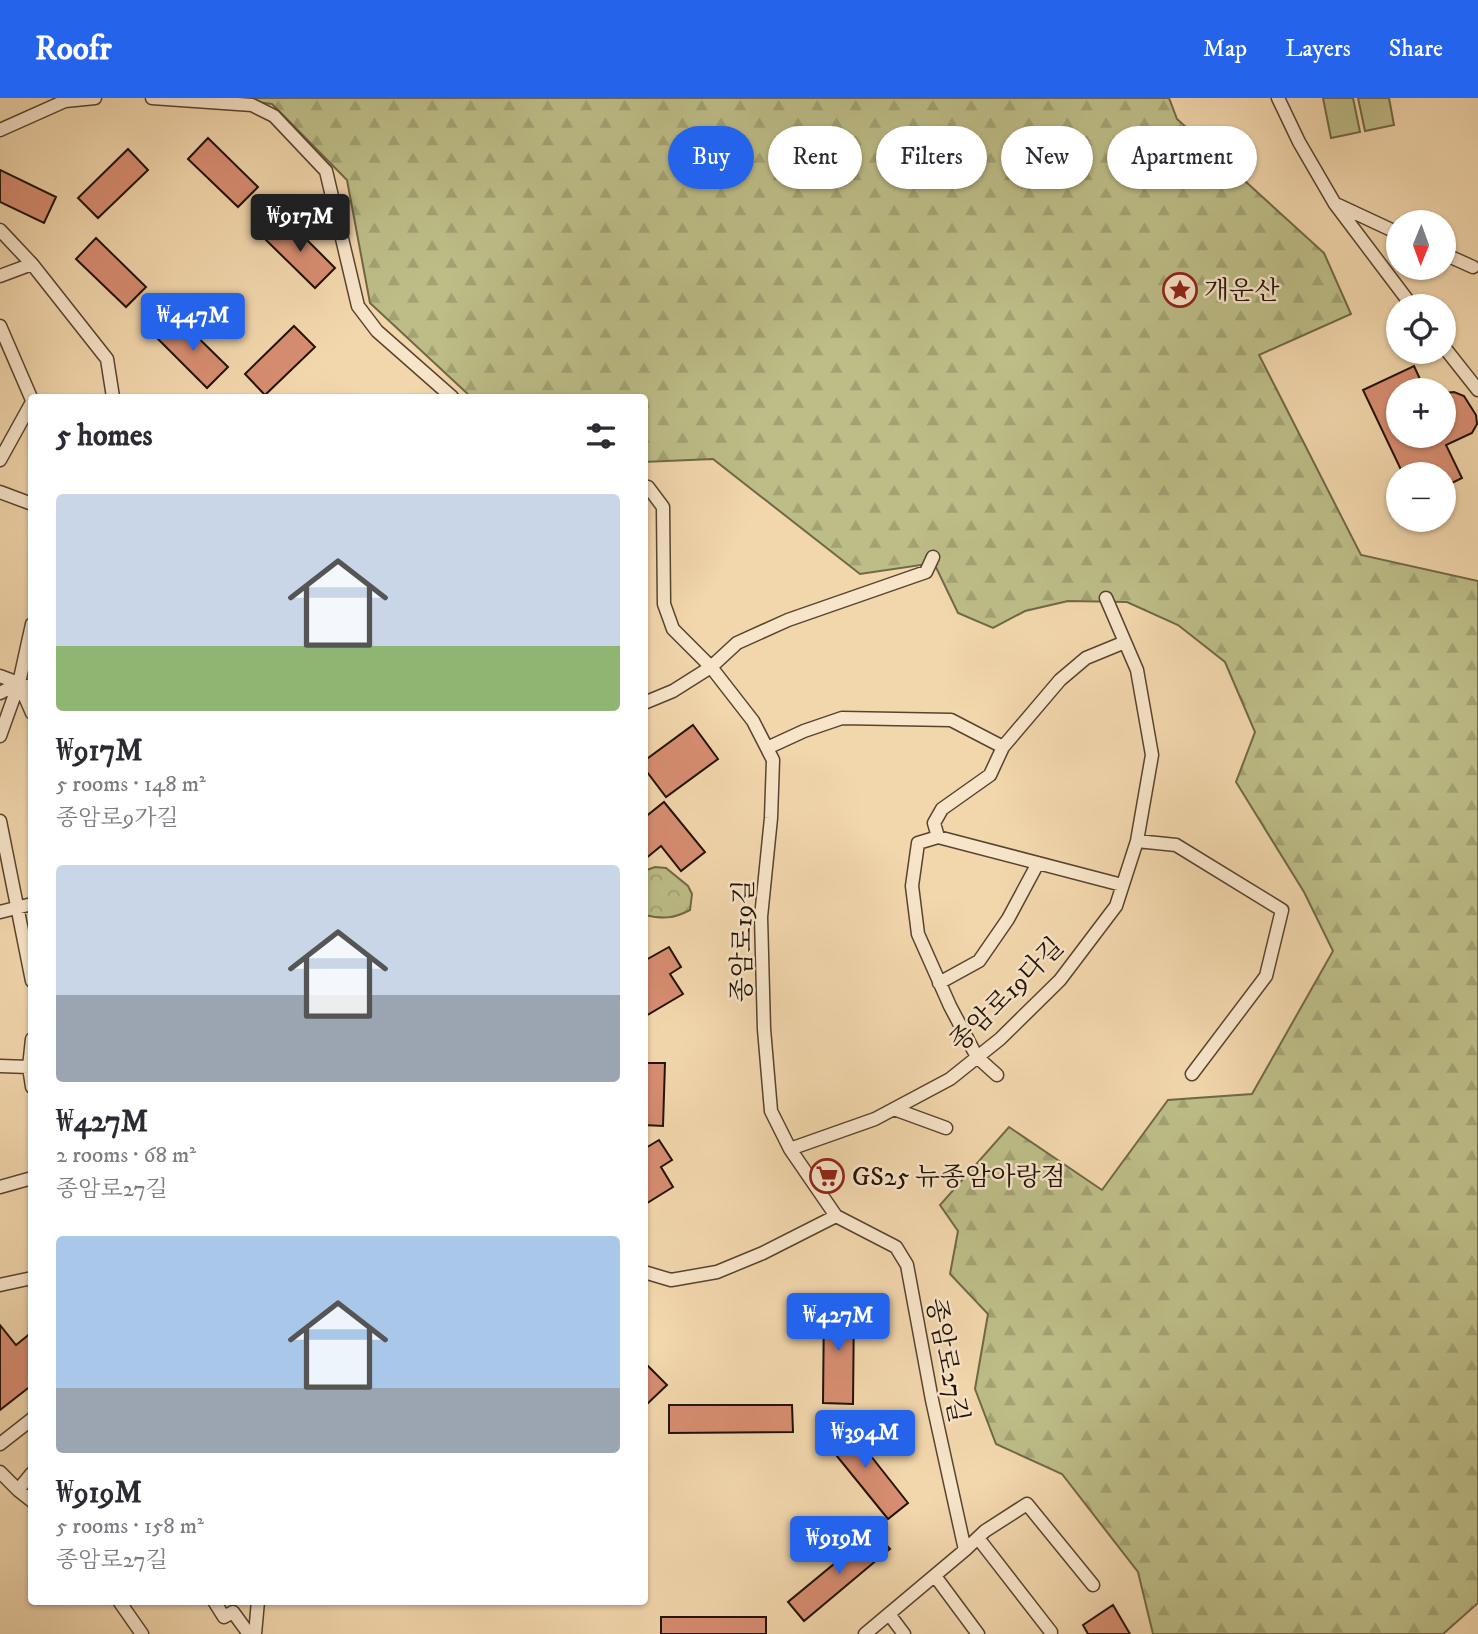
<!DOCTYPE html>
<html lang="en">
<head>
<meta charset="utf-8">
<style>
  :root { --surface:#fff; --page:#f7f7f7; --text:#2b2b33; --muted:#7c7c81; --accent:#2563eb }
  body { margin:0; font-family:"IM FELL DW Pica","Noto Serif KR",serif; background:var(--page); color:var(--text); height:100vh; display:flex; flex-direction:column; font-size:26px; white-space:nowrap }
  * { box-sizing:border-box; margin:0 }
  p { font-size:23px; color:var(--muted) }
  .icon { flex:none; width:38px; height:38px; fill:none; stroke:currentColor; stroke-width:2; stroke-linecap:round; stroke-linejoin:round }
  .map { position:relative; flex:1; overflow:hidden }
  .drawer { position:absolute; left:28px; top:296px; width:620px; height:1211px; display:flex; flex-direction:column; background:var(--surface); border-radius:7px; box-shadow:0 2px 5px #0004 }
  .drawer>* { flex:none }
  .top-card { position:absolute; left:668px; top:28px; width:665px; height:63px; display:flex; gap:14px }
  .needle { width:46px; rotate:181deg }
  .fabs { position:absolute; left:1386px; top:112px; display:grid; gap:14px }
  .fabs a { display:grid; place-items:center; width:70px; height:70px; border-radius:50%; background:var(--surface); box-shadow:0 2px 5px #0004; font-size:35px }
  .price { position:absolute; translate:-50% -60px; padding:0 16px; border-radius:7px; background:var(--accent); color:#fff; font-size:23px; line-height:46px; filter:drop-shadow(0 2px 4px #0008) }
  .price::after { content:''; position:absolute; left:50%; top:42px; width:21px; height:16px; margin-left:-10px; background:inherit; clip-path:polygon(0 0,100% 0,50% 100%) }
  .price.selected { background:#222; color:#fff }
  ul { padding:0; list-style:none }
  li { display:grid; align-content:center; gap:14px; height:371px; padding:0 28px }
  li span { display:grid; place-items:center; height:217px; border-radius:7px; color:#555 }
  li>.icon { margin-inline-start:auto }
  span .icon { width:126px; height:126px; fill:#fffc; stroke-width:1 }
  li b { font-size:30px }
  h2 { display:flex; justify-content:space-between; align-items:center; height:84px; padding:0 28px; font-size:30px }
  .pill { padding:0 24px; border-radius:32px; background:var(--surface); box-shadow:0 2px 5px #0004; font-size:24px; line-height:63px }
  .pill.selected { background:var(--accent); color:#fff }
  header { display:flex; align-items:center; gap:42px; box-sizing:border-box; height:98px; padding:0 35px; background:var(--accent); color:#fff }
  header strong { font-size:33px }
  nav { display:flex; gap:38px; margin-inline-start:auto; font-size:24px }
  .map>svg:first-child { display:block }
  .grass { fill:#bdbd87; stroke:#706846; stroke-width:2 }
  .forest { fill:url(#forest-firs); stroke:#706846; stroke-width:2 }
  .park { fill:url(#park-crowns); stroke:#706846; stroke-width:2 }
  .building { fill:#d78d71; stroke:#231305; stroke-width:2 }
  .lines { fill:none; stroke-linecap:round; stroke-linejoin:round }
  .street-casing { stroke:#57442f; stroke-width:15 }
  .street { stroke:#f7e4c9; stroke-width:12 }
  .labels { text-anchor:middle; stroke-width:5; stroke-linejoin:round; paint-order:stroke }
  .poi-label { font-size:26px; fill:#231305; stroke:#f7e4c9; text-anchor:start }
  .street-label { font-size:26px; fill:#231305; stroke:#f7e4c9 }
</style>
</head>
<body>
<header>
<strong>Roofr</strong>
<nav><a>Map</a><a>Layers</a><a>Share</a></nav>
</header>
<div class="map">
<svg width="1478" height="1536" viewBox="0 0 1478 1536">
  <defs>
    <pattern id="forest-firs" width="22" height="20" patternUnits="userSpaceOnUse" patternTransform="scale(1.75)"><rect width="22" height="20" fill="#bdbd87"/><path d="M5 1l3.5 6h-7zM16 11l3.5 6h-7z" fill="#a2a273"/></pattern>
    <pattern id="park-crowns" width="20" height="18" patternUnits="userSpaceOnUse" patternTransform="scale(1.75)"><rect width="20" height="18" fill="#bdbd87"/><path d="M2 6a3 3 0 1 1 6 0M12 15a3 3 0 1 1 6 0" fill="none" stroke="#a2a273"/></pattern>
  </defs>
  <rect width="100%" height="100%" fill="#f2d6ac"/>
  <filter id="stains"><feTurbulence type="fractalNoise" baseFrequency=".00286" numOctaves="4"/><feColorMatrix values="0 0 0 0 .2 0 0 0 0 .09 0 0 0 0 .02 0 0 0 .5 -.17"/></filter>
  <radialGradient id="worn" r=".72"><stop offset=".6" stop-color="#630" stop-opacity="0"/><stop offset="1" stop-color="#630" stop-opacity=".3"/></radialGradient>
  <path class="grass" d="M1323,0H1353L1360,34L1331,40Z
    M1358,0H1389L1394,27L1365,33Z"/>
  <path class="forest" d="M223,0H1169L1177,21L1324,155L1351,216L1259,257L1361,457L1478,483V1505L1443,1536H1153L1138,1474L1062,1376L996,1346L975,1291L988,1216L950,1176L958,1133L940,1107L1009,1029L1102,1092L1168,1002L1252,996L1333,853L1304,794L1236,684L1255,634L1225,564L1178,527L1127,504L1068,503L1025,513L993,530L958,515L934,465L860,476L713,361L644,364V299H471L370,205L347,82L272,6Z"/>
  <path class="park" d="M655,769L666,770L688,788L692,796L690,812C673,821 663,821 644,817V773Z"/>
  <path class="building" d="M208,40L258,89L238,109L188,61Z
    M128,51L148,72L98,120L78,100Z
    M0,72L56,99L44,125L0,104Z
    M286,121L335,170L315,190L266,142Z
    M96,140L146,189L126,209L76,161Z
    M178,220L228,269L207,290L158,241Z
    M294,228L315,249L265,297L245,276Z
    M1414,268L1425,292H1398V338H1444V295L1454,294L1464,298L1476,317L1477,326L1472,335L1446,347L1462,380L1444,389V376H1403L1363,292Z
    M693,627L718,661L666,699L644,670V663Z
    M664,704L705,754L681,773L661,748L644,762V720Z
    M669,849L681,869L670,876L683,896L644,919V863Z
    M644,965H665L663,1028L644,1027Z
    M659,1042L672,1062L661,1069L673,1089L644,1107V1051Z
    M824,1204L854,1205L853,1306L823,1305Z
    M0,1227L16,1247L32,1234V1287L0,1312Z
    M644,1264L667,1287L644,1309Z
    M669,1307H792L793,1334L669,1335Z
    M844,1324L908,1405L888,1421L823,1341Z
    M874,1433L890,1451L804,1523L788,1504Z
    M1113,1507L1130,1536H1088L1083,1527Z
    M661,1519H766V1536H661Z"/>
  <g class="lines">
    <g class="street-casing">
      <path id="street" d="M152,0L252,7L274,18L326,73L358,208L377,233L452,299
        M1278,0L1299,44L1335,106L1412,208
        M0,32L65,3L95,0
        M1338,107L1398,135
        M0,132L32,166L107,261L113,299
        M1444,156L1473,169
        M0,178L32,166
        M0,228L32,302
        M1444,249L1478,292
        M0,362L32,304
        M644,388L648,389L663,409L664,506L673,531L711,569L753,623L773,662L771,720L761,819L764,931L771,1013L790,1051L836,1118L896,1149L907,1167L932,1302L965,1452
        M0,394L32,406
        M0,578L32,590
        M19,585L32,615
        M0,595L19,585
        M644,605L673,593L711,569L737,545L788,522L926,474L933,459
        M0,638L19,585L32,526
        M1003,649L1060,582L1086,560L1125,544
        M767,650L804,633L842,620L951,622L1003,649L990,677L942,711L934,725L938,739
        M0,723L32,883
        M938,739L918,745L912,788L918,836L950,908L977,959L997,977
        M938,739L1122,787
        M1137,743L1176,747L1282,812L1266,878L1192,976
        M0,814L32,806
        M939,885L979,863L1008,821L1038,765
        M32,941L29,969L32,989
        M0,968L29,969
        M894,1011L946,1030
        M790,1051L875,1021L950,981L1000,941L1060,882L1116,808L1137,743L1152,657L1137,572L1106,500
        M0,1089L32,1080
        M644,1174L671,1182L717,1174L763,1155L836,1118
        M0,1187L32,1180
        M0,1346L32,1321
        M0,1374L18,1392L32,1403
        M18,1392L32,1375
        M978,1440L1051,1534
        M935,1478L978,1536
        M119,1503L142,1536
        M214,1503L224,1519L233,1514L249,1536
        M889,1516L904,1536
        M255,1536L258,1503
        M865,1536L965,1452L985,1433L1027,1406L1093,1487"/>
    </g>
    <use href="#street" class="street"/>
  </g>
  <defs>
    <g id="sight-ring" transform="scale(1.75)"><circle r="9.5" fill="#f7e4c9" stroke="#8f2418" stroke-width="1.5"/><path d="M0-6L1.8-2.2L6-1.7L2.9 1.2L3.7 5.4L0 3.3L-3.7 5.4L-2.9 1.2L-6-1.7L-1.8-2.2Z" fill="#8f2418"/></g>
    <g id="supermarket-ring" transform="scale(1.75)"><circle r="9.5" fill="#f7e4c9" stroke="#8f2418" stroke-width="1.5"/><path d="M-6-5.5h2.5l.6 2H6L4.5 2H-2.5L-4.4-4H-6ZM-1.5 3.2a1.3 1.3 0 1 0 .1 0ZM3 3.2a1.3 1.3 0 1 0 .1 0Z" fill="#8f2418"/></g>
  </defs>
  <g fill-rule="evenodd">
    <use href="#sight-ring" x="1180" y="192"/>
    <use href="#supermarket-ring" x="827" y="1078"/>
  </g>
  <g class="labels">
    <g class="poi-label">
      <text x="1204" y="201">개운산</text>
      <text x="852" y="1087">GS25 뉴종암아랑점</text>
    </g>
    <g class="street-label">
      <text transform="translate(742 843) rotate(-89)" y="9">종암로19길</text>
      <text transform="translate(1006 896) rotate(-45)" y="9">종암로19다길</text>
      <text transform="translate(948 1262) rotate(79)" y="9">종암로27길</text>
    </g>
  </g>
  <rect width="100%" height="100%" filter="url(#stains)"/>
  <rect width="100%" height="100%" fill="url(#worn)"/>
</svg>
<div class="fabs">
<a><svg class="needle" viewBox="-14 -14 28 28"><path d="M0-13l5 13h-10z" fill="#e53935"/><path d="M0 13l5-13h-10z" fill="#7c7c81"/></svg></a>
<a><svg class="icon" aria-label="locate" viewBox="0 0 24 24"><circle cx="12" cy="12" r="6"/><path d="M12 2v4M12 18v4M2 12h4M18 12h4"/></svg></a>
<a>+</a>
<a>−</a>
</div>
<b class="price selected" style="left:300px;top:156px">₩917M</b>
<b class="price" style="left:193px;top:255px">₩447M</b>
<b class="price" style="left:838px;top:1255px">₩427M</b>
<b class="price" style="left:865px;top:1372px">₩394M</b>
<b class="price" style="left:839px;top:1478px">₩919M</b>
<div class="top-card">
<a class="pill selected">Buy</a>
<a class="pill">Rent</a>
<a class="pill">Filters</a>
<a class="pill">New</a>
<a class="pill">Apartment</a>
</div>
<section class="drawer">
<h2>5 homes<svg class="icon" aria-label="filters" viewBox="0 0 24 24"><path d="M4 7h16M4 17h16"/><circle cx="9" cy="7" r="2"/><circle cx="15" cy="17" r="2"/></svg></h2>
<ul>
<li><span style="background:linear-gradient(#c9d6e8 70%,#8fb573 0)"><svg class="icon" aria-label="home" viewBox="0 0 24 24"><path d="M3 11l9-7 9 7M6 9v11h12V9"/></svg></span><div><b>₩917M</b><p>5 rooms · 148 m²</p><p>종암로9가길</p></div></li>
<li><span style="background:linear-gradient(#c9d6e8 60%,#9aa5b1 0)"><svg class="icon" aria-label="home" viewBox="0 0 24 24"><path d="M3 11l9-7 9 7M6 9v11h12V9"/></svg></span><div><b>₩427M</b><p>2 rooms · 68 m²</p><p>종암로27길</p></div></li>
<li><span style="background:linear-gradient(#a9c7e8 70%,#9aa5b1 0)"><svg class="icon" aria-label="home" viewBox="0 0 24 24"><path d="M3 11l9-7 9 7M6 9v11h12V9"/></svg></span><div><b>₩919M</b><p>5 rooms · 158 m²</p><p>종암로27길</p></div></li>
</ul>
</section>
</div>
</body>
</html>
